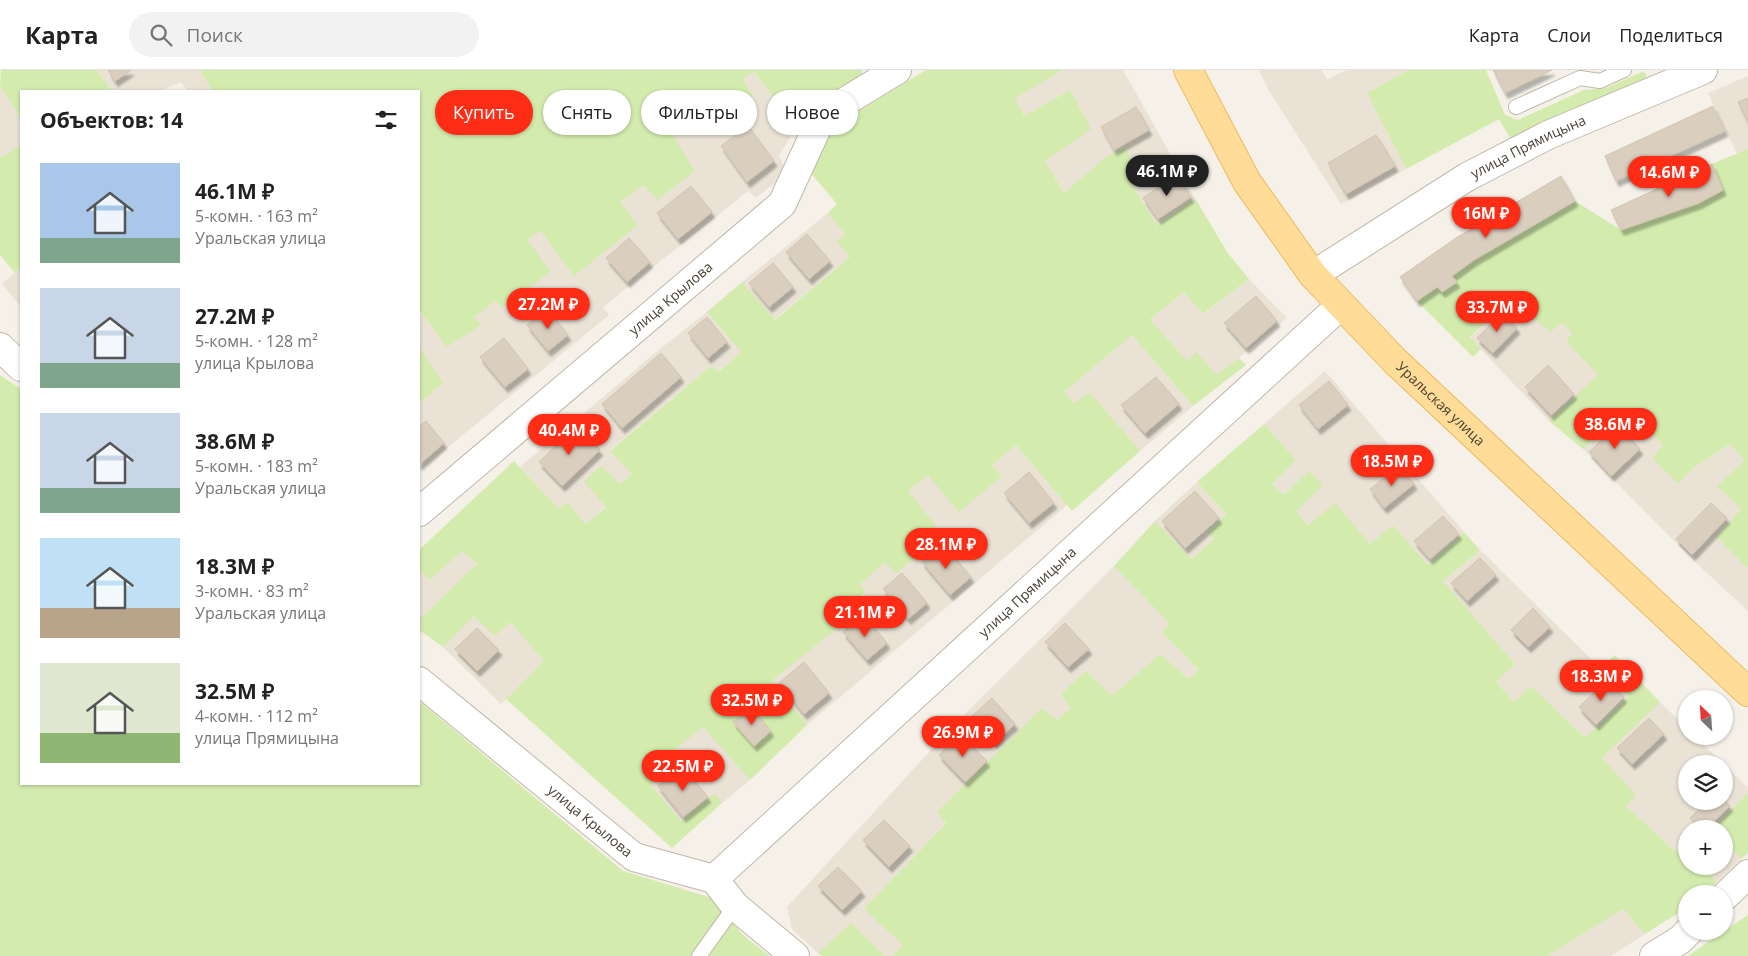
<!DOCTYPE html>
<html lang="ru">
<head>
<meta charset="utf-8">
<style>
  :root { --surface:#fff; --page:#f2f2f2; --text:#222; --muted:#767676; --line:#e0e0e0; --accent:#ff2d15 }
  body { margin:0; font-family:"Open Sans",sans-serif; background:var(--page); color:var(--text); height:100vh; display:flex; flex-direction:column; font-size:19px; white-space:nowrap }
  * { box-sizing:border-box; margin:0 }
  p { font-size:16px; color:var(--muted) }
  .icon { flex:none; width:28px; height:28px; fill:none; stroke:currentColor; stroke-width:2; stroke-linecap:round; stroke-linejoin:round }
  .map { position:relative; flex:1; overflow:hidden }
  .details { position:absolute; left:20px; top:20px; width:400px; height:695px; display:flex; flex-direction:column; background:var(--surface); border-radius:0px; box-shadow:0 1px 4px #0004 }
  .details>* { flex:none }
  .top-card { position:absolute; left:435px; top:20px; width:475px; height:45px; display:flex; gap:10px }
  .needle { width:32px; rotate:335deg }
  .controls { position:absolute; left:1678px; top:620px; display:grid; gap:10px }
  .controls a { display:grid; place-items:center; width:55px; height:55px; border-radius:50%; background:var(--surface); box-shadow:0 1px 4px #0004; font-size:25px }
  .price { position:absolute; translate:-50% -42px; padding:0 11px; border-radius:18px; background:var(--accent); color:#fff; font-size:16px; line-height:32px; filter:drop-shadow(0 1px 2px #0008) }
  .price::after { content:''; position:absolute; left:50%; top:30px; width:15px; height:11px; margin-left:-8px; background:inherit; clip-path:polygon(0 0,100% 0,50% 100%) }
  .price.active { background:#222; color:#fff }
  ul { padding:0; list-style:none }
  li { display:flex; align-items:center; gap:15px; height:125px; padding:0 20px }
  li span { display:grid; place-items:center; flex:none; width:140px; height:100px; border-radius:0px; color:#555 }
  li>.icon { margin-inline-start:auto }
  span .icon { width:60px; height:60px; fill:#fffc; stroke-width:1 }
  li b { font-size:21px }
  h2 { display:flex; justify-content:space-between; align-items:center; height:60px; padding:0 20px; font-size:21px }
  .pill { padding:0 18px; border-radius:22px; background:var(--surface); box-shadow:0 1px 4px #0004; font-size:18px; line-height:45px }
  .pill.active { background:var(--accent); color:#fff }
  header { display:flex; align-items:center; gap:30px; box-sizing:border-box; height:70px; padding:0 25px; background:var(--surface); border-bottom:1px solid var(--line) }
  header strong { font-size:24px }
  nav { display:flex; gap:28px; margin-inline-start:auto; font-size:18px }
  .search { width:350px; height:45px; background:var(--page); display:flex; align-items:center; gap:12px; box-sizing:border-box; padding:0 18px; border-radius:28px; color:var(--muted); font-size:19px }
  .map>svg:first-child { display:block }
  .residential { fill:#e9e2d5 }
  .green { fill:#d3ecae }
  .building { fill:#dacebf; stroke:#d3c3af; filter:url(#shadow) }
  .lines { fill:none; stroke-linecap:round; stroke-linejoin:round }
  .service-casing { stroke:#c1b8a9; stroke-width:16 }
  .minor-casing { stroke:#c1b8a9; stroke-width:30 }
  .tertiary-casing { stroke:#c1b8a9; stroke-width:30 }
  .primary-casing { stroke:#ecbb5f; stroke-width:30 }
  .service { stroke:#fff; stroke-width:14 }
  .minor { stroke:#fff; stroke-width:28 }
  .tertiary { stroke:#fff; stroke-width:28 }
  .primary { stroke:#ffdc97; stroke-width:28 }
  .labels { text-anchor:middle; stroke-width:4; stroke-linejoin:round; paint-order:stroke }
  .street-label { font-size:14px; fill:#494136; stroke:#fff }
</style>
</head>
<body>
<header>
<strong>Карта</strong>
<div class="search"><svg class="icon" aria-label="search" viewBox="0 0 24 24"><circle cx="10" cy="10" r="6"/><path d="M15 15l6 6"/></svg>Поиск</div>
<nav><a>Карта</a><a>Слои</a><a>Поделиться</a></nav>
</header>
<div class="map">
<svg width="1748" height="886" viewBox="0 0 1748 886">
  <defs>
    <filter id="shadow"><feDropShadow dx="3" dy="5.5" stdDeviation="1" flood-color="#0004"/></filter>
  </defs>
  <rect width="100%" height="100%" fill="#f5f0e8"/>
  <path class="residential" d="M97,0H202L201,3L213,21H187L181,12L161,21H112Z
    M1063,0H1123L1195,128L1157,155L1134,119L1106,87L1064,123L1045,91L1090,59L1070,20L1024,46L1014,28Z
    M1259,0H1322L1327,9L1347,0H1408L1367,23L1406,99L1341,134L1268,19Z
    M754,1L796,58L779,85L787,103L756,128L748,121L603,237L609,245L419,401V334L443,313L419,276V243L481,255L473,247L495,231L503,237L527,170L540,159L575,206L619,133L644,115L656,40L674,26L702,62L743,9Z
    M1748,6V79L1737,84L1708,23Z
    M0,16L21,48V75L0,88Z
    M828,143L845,165L850,187L774,250L742,212Z
    M21,197V237L2,214Z
    M1249,209L1287,248L1217,306L1196,283L1187,291L1150,249L1184,222L1204,244Z
    M1504,236L1562,253L1572,263L1566,271L1599,305L1549,351L1470,268Z
    M707,242L741,282L717,302L711,296L610,380L632,404L620,414L585,411L606,436L586,454L567,432L558,438L520,397L660,279Z
    M1132,265L1193,336L1140,381L1090,322L1074,335L1064,322Z
    M1325,301L1464,462L1428,495L1393,455L1370,475L1335,434L1307,456L1284,425L1272,414L1296,390L1264,354Z
    M1626,337L1663,375L1678,414L1693,398L1730,374L1745,391L1741,439L1716,467L1748,498V541L1693,490L1583,379Z
    M1016,375L1067,435L807,655L773,610L836,558L832,549L866,523L859,514L885,492L915,488L908,479L907,421L928,404L1001,406L992,395Z
    M1197,412L1226,444L1208,462L1214,469L1192,489L1155,451Z
    M462,480L477,495L419,550V500L429,510Z
    M1480,480L1629,626L1585,669L1531,616L1514,632L1496,612L1515,594L1443,511Z
    M1114,496L1170,554L1162,563L1199,599L1189,609L1160,584L1112,627L1086,601L1061,624L1071,638L1057,650L1043,638L938,742L946,752L865,839L903,875L892,886H885L851,854L818,883L792,859L787,837L954,655Z
    M474,545L510,552L545,591L501,634L443,577Z
    M1660,632L1686,658V666H1695L1723,694H1686V731H1724V694L1748,718V723L1712,759H1686V771L1675,781L1626,736L1601,688Z
    M703,656L750,710L722,733L715,724L681,751L651,715L667,703L659,692Z
    M1729,776L1741,789L1717,812L1705,799L1707,796H1724V781Z
    M1623,839L1645,864L1611,886H1547Z"/>
  <path class="green" d="M97,0L112,21H21V48L0,16L1,0Z
    M202,0H861L866,9L796,58L754,1L743,9L753,26L702,62L674,27L656,40L695,101L657,130L644,115L620,132L638,155L574,206L540,160L528,170L550,202L503,237L495,231L474,247L481,255L447,277L421,242L419,243V21H213L201,3Z
    M926,0H1063L1015,28L1024,46L1070,20L1091,59L1045,91L1064,123L1106,87L1125,77L1143,113L1134,119L1157,155L1195,128L1227,182L1249,209L1203,244L1184,222L1150,249L1187,291L1196,282L1217,305L1239,288L1246,295L1193,336L1132,265L1064,322L1074,334L1090,322L1140,381L1072,441L1016,375L992,395L1002,406L959,442L928,405L908,421L936,456L908,479L915,488L896,503L885,492L860,514L866,522L832,549L837,558L773,610L807,655L750,710L703,657L659,692L667,703L651,715L681,751L715,723L722,733L672,778L506,629L544,591L510,552L495,566L474,546L443,577L419,560V550L477,494L462,481L429,510L419,500V480L514,391L558,438L567,432L586,454L606,437L584,412L601,396L620,414L632,404L610,381L711,296L718,302L741,282L707,242L742,212L775,250L850,187L837,172L845,165L828,143L837,134L809,101L831,58Z
    M1408,0H1486L1505,45L1518,50L1584,20L1606,18L1644,1L1648,11L1511,70L1499,49L1406,99L1367,23Z
    M21,75V197L15,203L0,185V88Z
    M1748,79V498L1716,467L1741,439L1717,416L1745,391L1730,374L1693,398L1678,414L1653,389L1663,375L1626,338L1583,379L1549,351L1598,305L1566,271L1572,263L1562,253L1550,262L1531,246L1522,255L1504,236L1470,267L1481,279L1473,287L1417,231L1437,217L1442,222L1457,213L1452,206L1474,190L1575,131L1621,160L1699,133L1723,120L1712,94Z
    M419,276L443,313L419,334Z
    M0,305L21,319V714H419V631L623,801L712,828L742,864L769,886H0Z
    M1264,354L1296,390L1272,414L1284,425L1309,401L1323,415L1296,441L1307,456L1335,433L1370,474L1393,455L1428,495L1464,462L1480,480L1443,511L1515,594L1496,612L1514,632L1531,616L1585,668L1629,626L1600,598L1615,585L1660,632L1602,688L1636,725L1626,736L1675,781L1686,771V796H1707L1705,799L1717,812L1703,824H1686V838L1645,864L1623,839L1547,886H892L903,875L864,839L946,753L937,742L1042,638L1057,650L1071,638L1061,624L1086,601L1112,626L1160,584L1189,609L1199,599L1162,563L1170,554L1114,496L1155,451L1192,489L1214,469L1208,462L1226,444L1197,412Z
    M1748,723V783L1741,789L1729,776L1724,781V759H1712Z
    M1748,845V886H1688Z
    M851,853L885,886H821L818,883Z"/>
  <path class="building" d="M108,0H131L115,11Z
    M1493,0H1552L1505,23Z
    M1748,28V52L1738,32Z
    M1713,36L1725,61L1616,111L1605,86Z
    M1136,37L1149,60L1114,80L1101,57Z
    M748,56L774,91L747,112L721,76Z
    M1376,65L1395,96L1346,124L1328,93Z
    M1712,94L1723,120L1699,133L1621,160L1611,140Z
    M1176,105L1191,127L1158,149L1143,128Z
    M1561,106L1575,131L1474,190L1452,206L1457,212L1442,222L1437,217L1417,231L1400,207L1456,168Z
    M691,116L712,142L678,169L657,143Z
    M807,164L830,191L809,209L786,182Z
    M629,168L650,192L627,212L606,188Z
    M773,193L793,217L769,237L749,213Z
    M1256,226L1277,251L1246,278L1224,253Z
    M547,239L568,265L548,281L527,255Z
    M1502,243L1517,258L1493,283L1477,268Z
    M707,247L727,272L708,288L688,263Z
    M504,268L528,299L505,317L480,287Z
    M661,283L681,307L622,358L602,334Z
    M1548,295L1574,324L1551,345L1525,317Z
    M1156,307L1179,334L1145,363L1121,335Z
    M1329,311L1348,335L1318,359L1299,335Z
    M426,351L444,373L419,395V357Z
    M1618,355L1640,379L1611,406L1589,382Z
    M576,356L600,380L562,416L539,392Z
    M1400,396L1414,414L1384,438L1370,419Z
    M1029,402L1054,433L1029,453L1004,423Z
    M1195,421L1219,448L1185,478L1162,451Z
    M1711,433L1727,448L1692,485L1676,469Z
    M1443,446L1459,464L1430,489L1414,471Z
    M943,474L971,507L950,525L922,492Z
    M1480,488L1496,505L1467,531L1451,513Z
    M902,503L927,533L908,549L883,519Z
    M1533,538L1550,557L1528,577L1511,560Z
    M863,545L887,573L867,590L843,562Z
    M1065,553L1089,579L1068,597L1045,572Z
    M477,558L499,580L477,601L455,579Z
    M804,592L829,623L804,644L779,613Z
    M1607,610L1624,627L1596,655L1579,637Z
    M992,628L1015,654L994,673L971,647Z
    M751,637L771,661L754,676L733,652Z
    M1649,648L1664,664L1632,694L1617,678Z
    M960,664L987,691L965,712L939,685Z
    M682,696L708,727L683,747L658,716Z
    M1724,730L1730,736L1706,759H1699L1690,748L1708,731Z
    M884,750L910,776L889,797L863,770Z
    M838,797L862,821L842,840L818,816Z"/>
  <g class="lines">
    <g class="service-casing">
      <path id="service" d="M1516,37L1580,8L1600,11L1624,0
        M699,886L735,836"/>
    </g>
    <g class="minor-casing">
      <g id="minor">
        <path d="M0,277L21,297"/>
        <path id="s1" d="M419,442L782,134L823,45L897,0"/>
        <path id="s2" d="M419,611L634,787L714,809L735,836L795,886"/>
        <path id="s3" d="M714,809L1341,235"/>
        <path d="M1724,827L1748,804"/>
        <path d="M1654,886L1680,870L1689,861"/>
      </g>
    </g>
    <g class="tertiary-casing">
      <g id="tertiary">
        <path id="s4" d="M1313,205L1467,107L1548,65L1703,0"/>
      </g>
    </g>
    <g class="primary-casing">
      <g id="primary">
        <path id="s5" d="M1188,0L1247,112L1313,205L1395,291L1748,622"/>
      </g>
    </g>
    <use href="#service" class="service"/>
    <use href="#minor" class="minor"/>
    <use href="#tertiary" class="tertiary"/>
    <use href="#primary" class="primary"/>
  </g>
  <g class="labels">
    <g class="street-label">
      <text dy="5" stroke="none"><textPath href="#s4" startOffset="251">улица Прямицына</textPath></text>
      <text dy="5" stroke="none"><textPath href="#s1" startOffset="330">улица Крылова</textPath></text>
      <text dy="5" stroke="none"><textPath href="#s5" startOffset="422">Уральская улица</textPath></text>
      <text dy="5" stroke="none"><textPath href="#s3" startOffset="425">улица Прямицына</textPath></text>
      <text dy="5" stroke="none"><textPath href="#s2" startOffset="221">улица Крылова</textPath></text>
    </g>
  </g>
</svg>
<div class="controls">
<a><svg class="needle" viewBox="-14 -14 28 28"><path d="M0-13l5 13h-10z" fill="#e53935"/><path d="M0 13l5-13h-10z" fill="#767676"/></svg></a>
<a><svg class="icon" aria-label="layers" viewBox="0 0 24 24"><path d="M12 4l9 5-9 5-9-5zM3 14l9 5 9-5"/></svg></a>
<a>+</a>
<a>−</a>
</div>
<b class="price active" style="left:1167px;top:127px">46.1M ₽</b>
<b class="price" style="left:1669px;top:128px">14.6M ₽</b>
<b class="price" style="left:1486px;top:169px">16M ₽</b>
<b class="price" style="left:548px;top:260px">27.2M ₽</b>
<b class="price" style="left:1497px;top:263px">33.7M ₽</b>
<b class="price" style="left:1615px;top:380px">38.6M ₽</b>
<b class="price" style="left:569px;top:386px">40.4M ₽</b>
<b class="price" style="left:1392px;top:417px">18.5M ₽</b>
<b class="price" style="left:946px;top:500px">28.1M ₽</b>
<b class="price" style="left:865px;top:568px">21.1M ₽</b>
<b class="price" style="left:1601px;top:632px">18.3M ₽</b>
<b class="price" style="left:752px;top:656px">32.5M ₽</b>
<b class="price" style="left:963px;top:688px">26.9M ₽</b>
<b class="price" style="left:683px;top:722px">22.5M ₽</b>
<div class="top-card">
<a class="pill active">Купить</a>
<a class="pill">Снять</a>
<a class="pill">Фильтры</a>
<a class="pill">Новое</a>
</div>
<section class="details">
<h2>Объектов: 14<svg class="icon" aria-label="filters" viewBox="0 0 24 24"><path d="M4 7h16M4 17h16"/><circle cx="9" cy="7" r="2"/><circle cx="15" cy="17" r="2"/></svg></h2>
<ul>
<li><span style="background:linear-gradient(#a9c7e8 75%,#7fa58c 0)"><svg class="icon" aria-label="home" viewBox="0 0 24 24"><path d="M3 11l9-7 9 7M6 9v11h12V9"/></svg></span><div><b>46.1M ₽</b><p>5-комн. · 163 m²</p><p>Уральская улица</p></div></li>
<li><span style="background:linear-gradient(#c9d6e8 75%,#7fa58c 0)"><svg class="icon" aria-label="home" viewBox="0 0 24 24"><path d="M3 11l9-7 9 7M6 9v11h12V9"/></svg></span><div><b>27.2M ₽</b><p>5-комн. · 128 m²</p><p>улица Крылова</p></div></li>
<li><span style="background:linear-gradient(#c9d6e8 75%,#7fa58c 0)"><svg class="icon" aria-label="home" viewBox="0 0 24 24"><path d="M3 11l9-7 9 7M6 9v11h12V9"/></svg></span><div><b>38.6M ₽</b><p>5-комн. · 183 m²</p><p>Уральская улица</p></div></li>
<li><span style="background:linear-gradient(#bfe0f5 70%,#b9a48a 0)"><svg class="icon" aria-label="home" viewBox="0 0 24 24"><path d="M3 11l9-7 9 7M6 9v11h12V9"/></svg></span><div><b>18.3M ₽</b><p>3-комн. · 83 m²</p><p>Уральская улица</p></div></li>
<li><span style="background:linear-gradient(#dfe7d0 70%,#8fb573 0)"><svg class="icon" aria-label="home" viewBox="0 0 24 24"><path d="M3 11l9-7 9 7M6 9v11h12V9"/></svg></span><div><b>32.5M ₽</b><p>4-комн. · 112 m²</p><p>улица Прямицына</p></div></li>
</ul>
</section>
</div>
</body>
</html>
